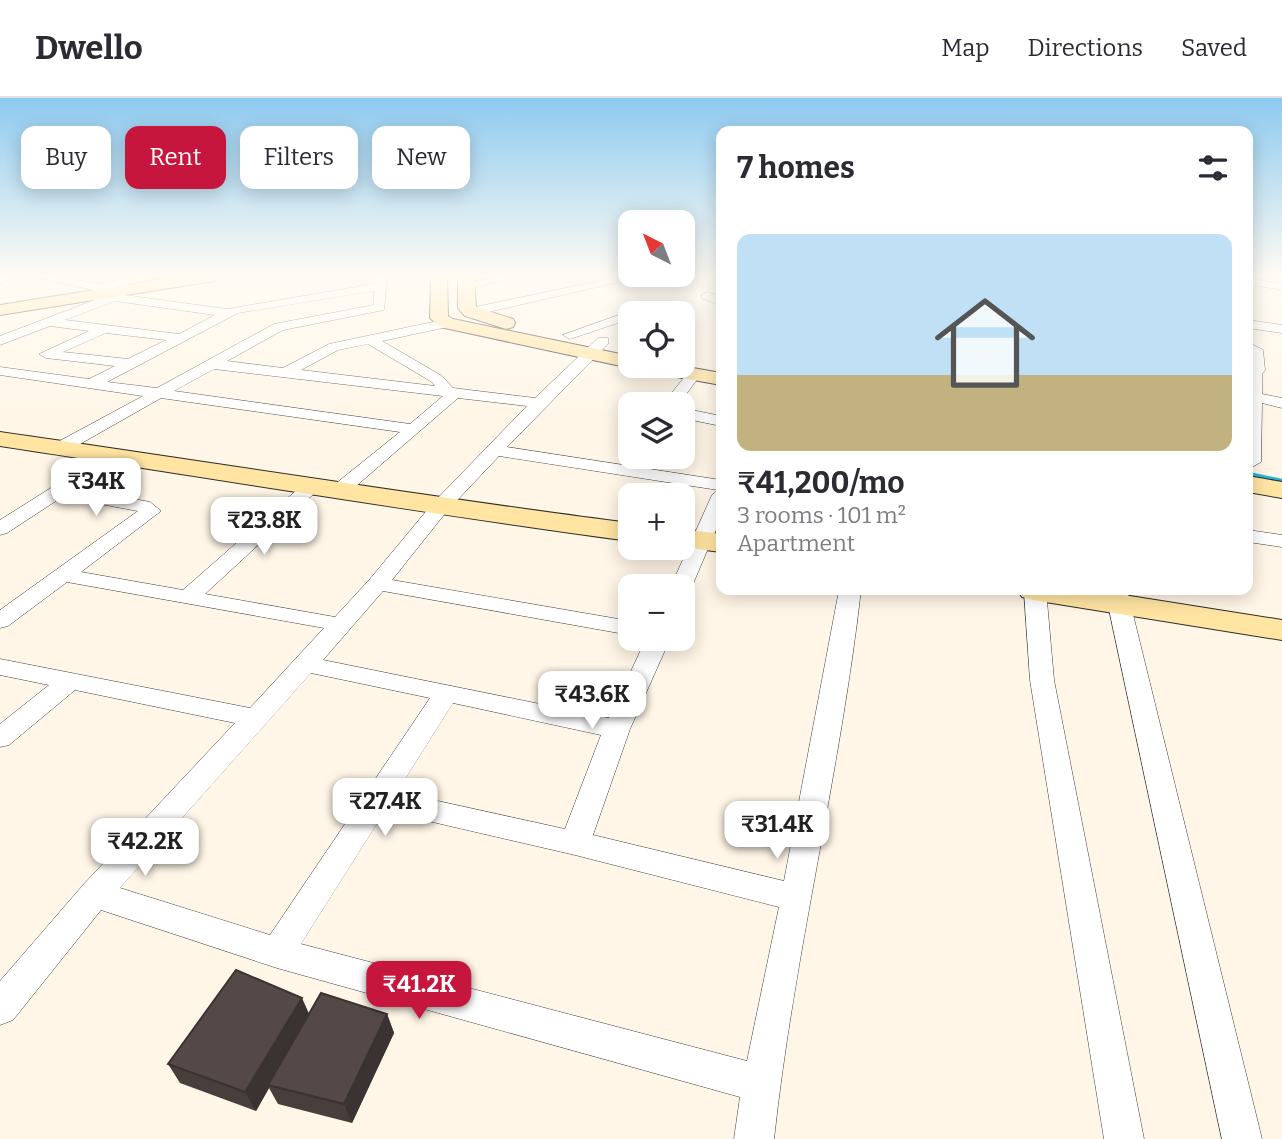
<!DOCTYPE html>
<html lang="en">
<head>
<meta charset="utf-8">
<style>
  :root { --surface:#fff; --page:#f2f2f3; --text:#2b2b33; --muted:#7c7c81; --line:#e1e1e2; --accent:#c6163e }
  body { margin:0; font-family:Bitter,serif; background:var(--page); color:var(--text); height:100vh; display:flex; flex-direction:column; font-size:26px; white-space:nowrap }
  * { box-sizing:border-box; margin:0 }
  p { font-size:23px; color:var(--muted) }
  .icon { flex:none; width:38px; height:38px; fill:none; stroke:currentColor; stroke-width:2; stroke-linecap:round; stroke-linejoin:round }
  .map { position:relative; flex:1; overflow:hidden }
  .drawer { position:absolute; left:716px; top:28px; width:537px; height:469px; display:flex; flex-direction:column; background:var(--surface); border-radius:14px; box-shadow:0 4px 18px #0003 }
  .drawer>* { flex:none }
  .hud { position:absolute; left:21px; top:28px; width:590px; height:63px; display:flex; gap:14px }
  .needle { width:46px; rotate:318deg }
  .fabs { position:absolute; left:618px; top:112px; display:grid; gap:14px }
  .fabs a { display:grid; place-items:center; width:77px; height:77px; border-radius:14px; background:var(--surface); box-shadow:0 4px 18px #0003; font-size:35px }
  .price { position:absolute; translate:-50% -60px; padding:0 16px; border-radius:14px; background:#fff; color:#222; font-size:23px; line-height:46px; filter:drop-shadow(0 2px 4px #0008) }
  .price::after { content:''; position:absolute; left:50%; top:42px; width:21px; height:16px; margin-left:-10px; background:inherit; clip-path:polygon(0 0,100% 0,50% 100%) }
  .price.on { background:var(--accent); color:#fff }
  ul { padding:0; list-style:none }
  li { display:grid; align-content:center; gap:14px; height:371px; padding:0 21px }
  li+li { border-top:2px solid var(--line) }
  li span { display:grid; place-items:center; height:217px; border-radius:14px; color:#555 }
  li>.icon { margin-inline-start:auto }
  span .icon { width:126px; height:126px; fill:#fffc; stroke-width:1 }
  li b { font-size:30px }
  h2 { display:flex; justify-content:space-between; align-items:center; height:84px; padding:0 21px; font-size:30px }
  .pill { padding:0 24px; border-radius:14px; background:var(--surface); box-shadow:0 4px 18px #0003; font-size:24px; line-height:63px }
  .pill.on { background:var(--accent); color:#fff }
  header { display:flex; align-items:center; gap:42px; box-sizing:border-box; height:98px; padding:0 35px; background:var(--surface); border-bottom:2px solid var(--line) }
  header strong { font-size:33px }
  nav { display:flex; gap:38px; margin-inline-start:auto; font-size:24px }
  .map>svg:first-child { display:block }
  .lines { fill:none; stroke-linecap:round; stroke-linejoin:round }
  .stream { stroke:#26b3da; stroke-width:4.5 }
  .street-casing { stroke:#3d3d3d; stroke-width:1 }
  .secondary-casing { stroke:#2c2c2c; stroke-width:2 }
  .street { fill:#fff; fill-rule:evenodd }
  .secondary { fill:#ffe4a2; fill-rule:evenodd }
  .wall { fill:#483f3c }
  .shaded-wall { fill:#3b3331 }
  .building { fill:#544946; stroke:#3b3331; stroke-width:2 }
</style>
</head>
<body>
<header>
<strong>Dwello</strong>
<nav><a>Map</a><a>Directions</a><a>Saved</a></nav>
</header>
<div class="map">
<svg width="1282" height="1041" viewBox="0 0 1282 1041">
  <rect width="100%" height="100%" fill="#fff6e7"/>
  <g class="lines">
    <path class="stream" d="M1248,376L1282,383"/>
    <g class="street-casing">
      <path id="street" d="M0,178H19L0,185Z
        M32,178H56L97,186L140,178H165L108,191L117,196L227,211L374,186L375,178H387L384,212L283,232L227,263L283,270L329,246L447,221L453,225L452,228L382,243L442,278L453,290L535,300L598,240H608V246L507,349L721,382V420L690,493L682,494V488H671L712,397L718,392L499,358L447,413L392,482L630,523V537L383,493L323,562L609,620L646,541H670L630,631L593,737L784,783L839,492H861C840,676 794,857 774,1041H734L740,999L277,870L101,812L13,922L0,927V883L84,786L235,625L75,592L9,647L0,649V626L49,587L0,577V561L250,610L324,530L67,484L8,528L0,530V512L138,413L62,399L7,435L0,437V422L108,354H120L123,358L120,362L76,390L150,404L161,413L81,474L183,492L307,383H319L322,387L319,391L205,496L335,519L370,481L433,405L527,308L458,300L348,395H334L332,391L334,387L400,334L161,300L66,354H54L51,350L54,346L143,298L0,277V269L89,281L115,268L46,260L39,256L89,233L50,228L0,247V238L105,198L93,192ZM374,193V207L274,226L157,290L107,284L238,215ZM115,203L215,217L179,236L65,222ZM106,235L166,242L128,261L63,254ZM368,246L432,284L435,288L301,272L338,252ZM214,271L443,298L410,326L174,293ZM311,575L430,600L270,837L120,790ZM453,605L601,637L565,731L397,694ZM385,713L575,757L779,809L747,963L301,846Z
        M497,178H519L467,191L461,188Z
        M623,178H645L471,218L465,214L471,210Z
        M1248,180L1282,186V192L1248,186Z
        M707,194L721,199V207L703,201L701,198Z
        M630,213L635,215H630V221L570,241L563,237Z
        M1248,222L1282,227V235L1248,230Z
        M1248,244L1263,252L1265,272L1262,276V296L1282,300V310L1262,305L1261,364L1252,369L1248,368V272H1251Z
        M694,272L701,276L679,306H663L689,273Z
        M682,310L721,318V328L682,320Z
        M1248,432L1282,437V449L1248,444Z
        M1024,492H1046L1054,582L1144,1041H1104L1030,582Z
        M1105,492H1127L1262,1041H1222Z"/>
    </g>
    <g class="secondary-casing">
      <path id="secondary" d="M182,178H222L214,183L0,217V207Z
        M431,178H447L448,218L453,221L630,258V268H638L630,270L440,229L430,220Z
        M458,178H474L476,209L513,221L515,225L513,229L506,231L465,218L461,214L458,210Z
        M639,268H682L721,275V287L649,274L642,272Z
        M0,334C210,364 420,398 630,425V443C420,415 210,380 0,348Z
        M1248,378L1282,384V400L1248,394Z
        M682,431L721,436V454L682,449Z
        M1017,492H1092L1282,522V542L1033,502L1022,499Z"/>
    </g>
    <use href="#street" class="street"/>
    <use href="#secondary" class="secondary"/>
  </g>
  <path class="wall" d="M309,916H387L394,935L352,1025L278,1006L269,990L256,1013L180,985L168,966Z"/>
  <path class="shaded-wall" d="M302,900L311,920L268,987L269,990L256,1013L245,994Z
    M387,916L394,935L352,1025L344,1006Z"/>
  <path class="building" d="M236,872L302,900L245,994L168,966Z
    M321,895L387,916L344,1006L268,987Z"/>
  <linearGradient id="sky" x2="0" y2="1"><stop stop-color="#8dcaf0"/><stop offset="0.55" stop-color="#fffbf4"/><stop offset="1" stop-color="#fffbf4" stop-opacity="0"/></linearGradient>
  <rect width="1282" height="324" fill="url(#sky)"/>
</svg>
<div class="fabs">
<a><svg class="needle" viewBox="-14 -14 28 28"><path d="M0-13l5 13h-10z" fill="#e53935"/><path d="M0 13l5-13h-10z" fill="#7c7c81"/></svg></a>
<a><svg class="icon" aria-label="locate" viewBox="0 0 24 24"><circle cx="12" cy="12" r="6"/><path d="M12 2v4M12 18v4M2 12h4M18 12h4"/></svg></a>
<a><svg class="icon" aria-label="layers" viewBox="0 0 24 24"><path d="M12 4l9 5-9 5-9-5zM3 14l9 5 9-5"/></svg></a>
<a>+</a>
<a>−</a>
</div>
<b class="price" style="left:96px;top:420px">₹34K</b>
<b class="price" style="left:264px;top:459px">₹23.8K</b>
<b class="price" style="left:592px;top:633px">₹43.6K</b>
<b class="price" style="left:385px;top:740px">₹27.4K</b>
<b class="price" style="left:777px;top:763px">₹31.4K</b>
<b class="price" style="left:145px;top:780px">₹42.2K</b>
<b class="price on" style="left:419px;top:923px">₹41.2K</b>
<div class="hud">
<a class="pill">Buy</a>
<a class="pill on">Rent</a>
<a class="pill">Filters</a>
<a class="pill">New</a>
</div>
<section class="drawer">
<h2>7 homes<svg class="icon" aria-label="filters" viewBox="0 0 24 24"><path d="M4 7h16M4 17h16"/><circle cx="9" cy="7" r="2"/><circle cx="15" cy="17" r="2"/></svg></h2>
<ul>
<li><span style="background:linear-gradient(#bfe0f5 65%,#c2b280 0)"><svg class="icon" aria-label="home" viewBox="0 0 24 24"><path d="M3 11l9-7 9 7M6 9v11h12V9"/></svg></span><div><b>₹41,200/mo</b><p>3 rooms · 101 m²</p><p>Apartment</p></div></li>
</ul>
</section>
</div>
</body>
</html>
